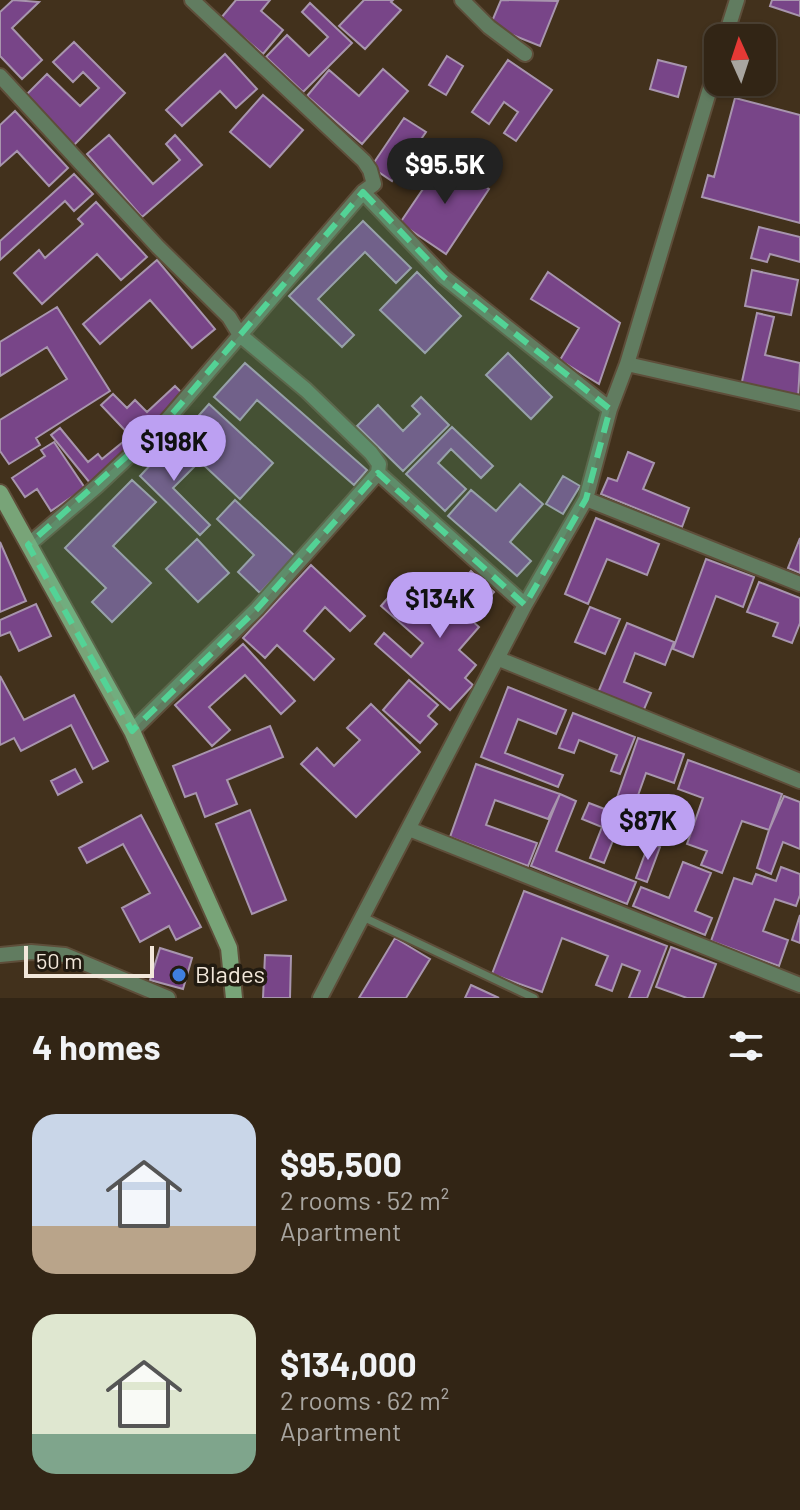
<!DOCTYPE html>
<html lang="en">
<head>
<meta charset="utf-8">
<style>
  :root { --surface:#322515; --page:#3d3122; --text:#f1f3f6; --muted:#a8a5a0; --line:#4d4234; --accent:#bca0f2 }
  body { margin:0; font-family:Barlow,sans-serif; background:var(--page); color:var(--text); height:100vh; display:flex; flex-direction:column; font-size:30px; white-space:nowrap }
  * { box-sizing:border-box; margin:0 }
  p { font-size:26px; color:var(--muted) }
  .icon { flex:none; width:44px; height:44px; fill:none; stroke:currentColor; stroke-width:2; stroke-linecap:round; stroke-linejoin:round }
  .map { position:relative; height:998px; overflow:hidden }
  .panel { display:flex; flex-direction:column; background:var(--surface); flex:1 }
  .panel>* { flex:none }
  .needle { width:52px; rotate:357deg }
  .fabs { position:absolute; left:704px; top:24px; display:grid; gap:16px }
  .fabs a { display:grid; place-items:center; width:72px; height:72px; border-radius:16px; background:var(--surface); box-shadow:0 2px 6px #0004,0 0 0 2px var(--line); font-size:40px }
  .scale { position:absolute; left:24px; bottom:20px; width:130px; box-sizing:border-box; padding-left:8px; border:4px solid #f2e7da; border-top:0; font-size:22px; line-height:28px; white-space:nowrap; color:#f2e7da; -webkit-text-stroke:6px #221b11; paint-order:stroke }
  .price { position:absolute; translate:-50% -68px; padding:0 18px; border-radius:28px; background:var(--accent); color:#111; font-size:26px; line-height:52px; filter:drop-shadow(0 2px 4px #0008) }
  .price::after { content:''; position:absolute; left:50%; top:48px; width:24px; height:18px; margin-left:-12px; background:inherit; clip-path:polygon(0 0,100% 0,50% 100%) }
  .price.on { background:#222; color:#fff }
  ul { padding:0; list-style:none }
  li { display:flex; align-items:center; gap:24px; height:200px; padding:0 32px }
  li span { display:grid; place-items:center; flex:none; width:224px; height:160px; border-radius:24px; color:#555 }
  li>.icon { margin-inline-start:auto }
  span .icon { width:96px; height:96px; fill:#fffc; stroke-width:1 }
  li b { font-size:34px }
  h2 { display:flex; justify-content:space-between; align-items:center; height:96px; padding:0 32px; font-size:34px }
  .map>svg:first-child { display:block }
  .building { fill:#784588; stroke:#a895ae; stroke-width:2 }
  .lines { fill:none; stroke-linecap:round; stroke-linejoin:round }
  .lane-casing { stroke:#5e4e3a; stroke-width:11 }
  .street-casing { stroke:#5e4e3a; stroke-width:18 }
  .secondary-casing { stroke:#5e4e3a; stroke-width:20 }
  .lane { stroke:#617c60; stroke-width:7 }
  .street { stroke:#617c60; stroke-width:14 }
  .secondary { stroke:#78a478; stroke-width:16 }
  .marked { fill:#53d396; fill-opacity:0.2; stroke:#53d396; stroke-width:6; stroke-dasharray:16 10; stroke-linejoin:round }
  .shop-dot { fill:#3f7fe0; stroke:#221b11; stroke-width:3 }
  .labels { text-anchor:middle; stroke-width:7; stroke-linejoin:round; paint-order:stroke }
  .poi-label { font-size:24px; fill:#f2e7da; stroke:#221b11; text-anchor:start }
</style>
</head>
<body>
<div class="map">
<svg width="800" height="998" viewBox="0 0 800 998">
  <rect width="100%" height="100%" fill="#42311c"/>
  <path class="building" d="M13,0L39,2L12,28L42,60L22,79L0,56V12Z
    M236,0H270L261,11L283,30L263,54L221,18Z
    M364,0H393L391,2L401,10L365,49L339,26Z
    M501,0L558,1L540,46L490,26Z
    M772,0H800V16L770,6Z
    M310,3L352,43L303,92L266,57L287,35L309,56L328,37L302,12Z
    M74,42L125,93L74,145L25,96L47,74L80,106L99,88L83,72L73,82L53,62Z
    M225,54L257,89L236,108L220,91L182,126L166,110Z
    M447,56L463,66L446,95L429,85Z
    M508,60L552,90L516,141L504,133L518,112L504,102L489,124L472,112Z
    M658,60L686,67L678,97L650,89Z
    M383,69L408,91L362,144L307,96L329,70L359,96Z
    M263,95L303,130L270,167L230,132Z
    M735,98L800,115V223L702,197L708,175L714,177Z
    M15,111L68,168L49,186L17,151L0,166V125Z
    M404,118L426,132L392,181L371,167Z
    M109,135L153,184L180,160L166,144L175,135L202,165L142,217L87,154Z
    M444,158L489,189L446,254L400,223Z
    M74,174L93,194L74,211L65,201L0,260V241Z
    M96,202L147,257L121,280L97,254L42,304L14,273L39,250L45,258L83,224L78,219Z
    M363,221L411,268L396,283L365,252L318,299L354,335L342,347L289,296Z
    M759,227L800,237V262L770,254L767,262L751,258Z
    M157,260L215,329L192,348L150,300L100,344L83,324Z
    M752,270L798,280L791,315L745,306Z
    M417,272L461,316L425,353L380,310Z
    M548,272L620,323L599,384L560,360L579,328L531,299Z
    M57,307L110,391L36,438L40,445L9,464L0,451V420L67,379L47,347L0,376V342Z
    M757,313L774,317L765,355L800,363L798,399L741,386Z
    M508,353L552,397L531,419L486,375Z
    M245,363L367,470L354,485L257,400L240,420L214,397Z
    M175,386L184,395L136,442L101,405L113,394L127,408L135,400L147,412Z
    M421,397L449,425L403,471L357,426L378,405L403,431L420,414L412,406Z
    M209,404L273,463L240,499L177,440Z
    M452,427L493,466L481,478L451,449L438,463L466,489L445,511L406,474Z
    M60,428L88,462L98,454L102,459L123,442L130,451L90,483L51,435Z
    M173,441L197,464L173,488L210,525L200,535L140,476Z
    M54,442L85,488L51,511L37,489L25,497L12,478L45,456L41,450Z
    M628,452L654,463L643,489L689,508L682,527L601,494L608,478L617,481Z
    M563,476L580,486L563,514L546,504Z
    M132,480L156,502L113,546L151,583L112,622L92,602L106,588L65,548Z
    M520,484L543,504L510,542L531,561L517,576L448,516L471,490L496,511Z
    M235,500L295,556L260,593L238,572L254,555L217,519Z
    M596,518L659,544L647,575L607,559L588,604L565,594Z
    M800,538V573L788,568Z
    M197,539L229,573L198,602L166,569Z
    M0,542L26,601L0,612Z
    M706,559L754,577L743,607L716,596L693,657L673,649Z
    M311,565L365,616L350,631L325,607L304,631L334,659L314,680L277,645L265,658L243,638Z
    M471,571L494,592L470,619L479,627L459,650L476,665L465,678L473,685L450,710L375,644L384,633L411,657L423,643L381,606L393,592L427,621Z
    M759,582L800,598V623L792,643L773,636L778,623L747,612Z
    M36,604L51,636L19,651L10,632L0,636V620Z
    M590,607L620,619L605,654L575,642Z
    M627,623L674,642L665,665L635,653L624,682L651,693L642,714L597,695Z
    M243,644L295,701L281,714L245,675L209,707L230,730L212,746L175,705Z
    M0,676L24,720L74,695L108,761L93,769L71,725L21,751L14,738L0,745Z
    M409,680L438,705L428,716L437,724L420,743L383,710Z
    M508,687L566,710L556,734L518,719L505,753L563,775L558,787L481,757Z
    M371,704L420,752L356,817L301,764L317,748L334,766L360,740L347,728Z
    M573,713L635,737L620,774L611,771L617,755L579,740L574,753L559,748Z
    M270,726L283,757L227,780L237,804L205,817L196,793L185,797L173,766Z
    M638,738L684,754L674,783L646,773L631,815L613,809Z
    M688,760L782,794L769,830L742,821L722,873L701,865L707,851L687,844L703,798L678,789Z
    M476,764L560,794L548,819L495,800L486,825L537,843L528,866L450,837Z
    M75,769L82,782L58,795L51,781Z
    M560,794L576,801L556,851L636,882L627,904L531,866Z
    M784,796L800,802V849L783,842L771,874L757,868L769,830Z
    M589,803L644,824L639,836L618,828L604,863L590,858L602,827L582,819Z
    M250,810L286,900L252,914L216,824Z
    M141,815L201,927L176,940L169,926L140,942L122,908L150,893L123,844L87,863L79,848Z
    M649,843L660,847L647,882L636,878Z
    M683,862L711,873L695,911L712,918L705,935L633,906L641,887L669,898Z
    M781,867L800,874V895L796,906L775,899L763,931L788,940L779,966L711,941L734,878L752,884L756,874L776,881Z
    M524,891L667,946L647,998H629L640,971L622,964L612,991L596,985L608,956L562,938L542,992L492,974Z
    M800,915V943L792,940Z
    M395,938L430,959L406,998H359Z
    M671,947L716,964L703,998H687L656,987Z
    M160,948L192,958L183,989L150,980Z
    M265,955L291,956L290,998H263Z
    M471,985L499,998H465Z"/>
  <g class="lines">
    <g class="lane-casing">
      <path id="lane" d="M363,917L534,998"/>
    </g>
    <g class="street-casing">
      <path id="street" d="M462,0L489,27L525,54
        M725,38L737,0
        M0,76L158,247L229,317L240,335L306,390L371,453L379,464L378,473L257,609L132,731
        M363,192L444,277L610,409
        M627,364L800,403
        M378,473L525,605
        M586,499L800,584
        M28,545L97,486L166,421L363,192L374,184L370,170L364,161L192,0
        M499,659L800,781
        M409,829L800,985
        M0,955L31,952L65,955L168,998
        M320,998L525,605L586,499L610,409L627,364L718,62"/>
    </g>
    <g class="secondary-casing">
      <path id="secondary" d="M0,493L132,731L229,948L234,998"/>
    </g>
    <use href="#lane" class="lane"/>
    <use href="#street" class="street"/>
    <use href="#secondary" class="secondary"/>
  </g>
  <path class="marked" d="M363,192L444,277L610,409L586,499L525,605L378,473L257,609L132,731L28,545L166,421Z"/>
  <circle class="shop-dot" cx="179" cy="975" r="8"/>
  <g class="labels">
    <g class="poi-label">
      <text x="195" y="983">Blades</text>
    </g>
  </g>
</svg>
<div class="fabs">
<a><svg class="needle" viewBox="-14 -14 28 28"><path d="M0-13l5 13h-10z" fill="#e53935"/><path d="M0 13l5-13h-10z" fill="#a8a5a0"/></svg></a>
</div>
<div class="scale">50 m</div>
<b class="price on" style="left:445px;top:206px">$95.5K</b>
<b class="price" style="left:174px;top:483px">$198K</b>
<b class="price" style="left:440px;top:640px">$134K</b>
<b class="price" style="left:648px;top:862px">$87K</b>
</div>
<section class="panel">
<h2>4 homes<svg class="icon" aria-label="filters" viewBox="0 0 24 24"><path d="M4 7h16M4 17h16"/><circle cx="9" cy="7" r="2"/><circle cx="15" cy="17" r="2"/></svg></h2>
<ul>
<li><span style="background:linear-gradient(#c9d6e8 70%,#b9a48a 0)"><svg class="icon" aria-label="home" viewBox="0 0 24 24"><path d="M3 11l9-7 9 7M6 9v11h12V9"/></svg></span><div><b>$95,500</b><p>2 rooms · 52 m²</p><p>Apartment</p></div></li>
<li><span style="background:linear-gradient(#dfe7d0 75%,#7fa58c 0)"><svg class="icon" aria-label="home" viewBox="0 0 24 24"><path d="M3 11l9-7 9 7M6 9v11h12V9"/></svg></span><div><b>$134,000</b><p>2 rooms · 62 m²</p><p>Apartment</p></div></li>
</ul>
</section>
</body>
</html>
